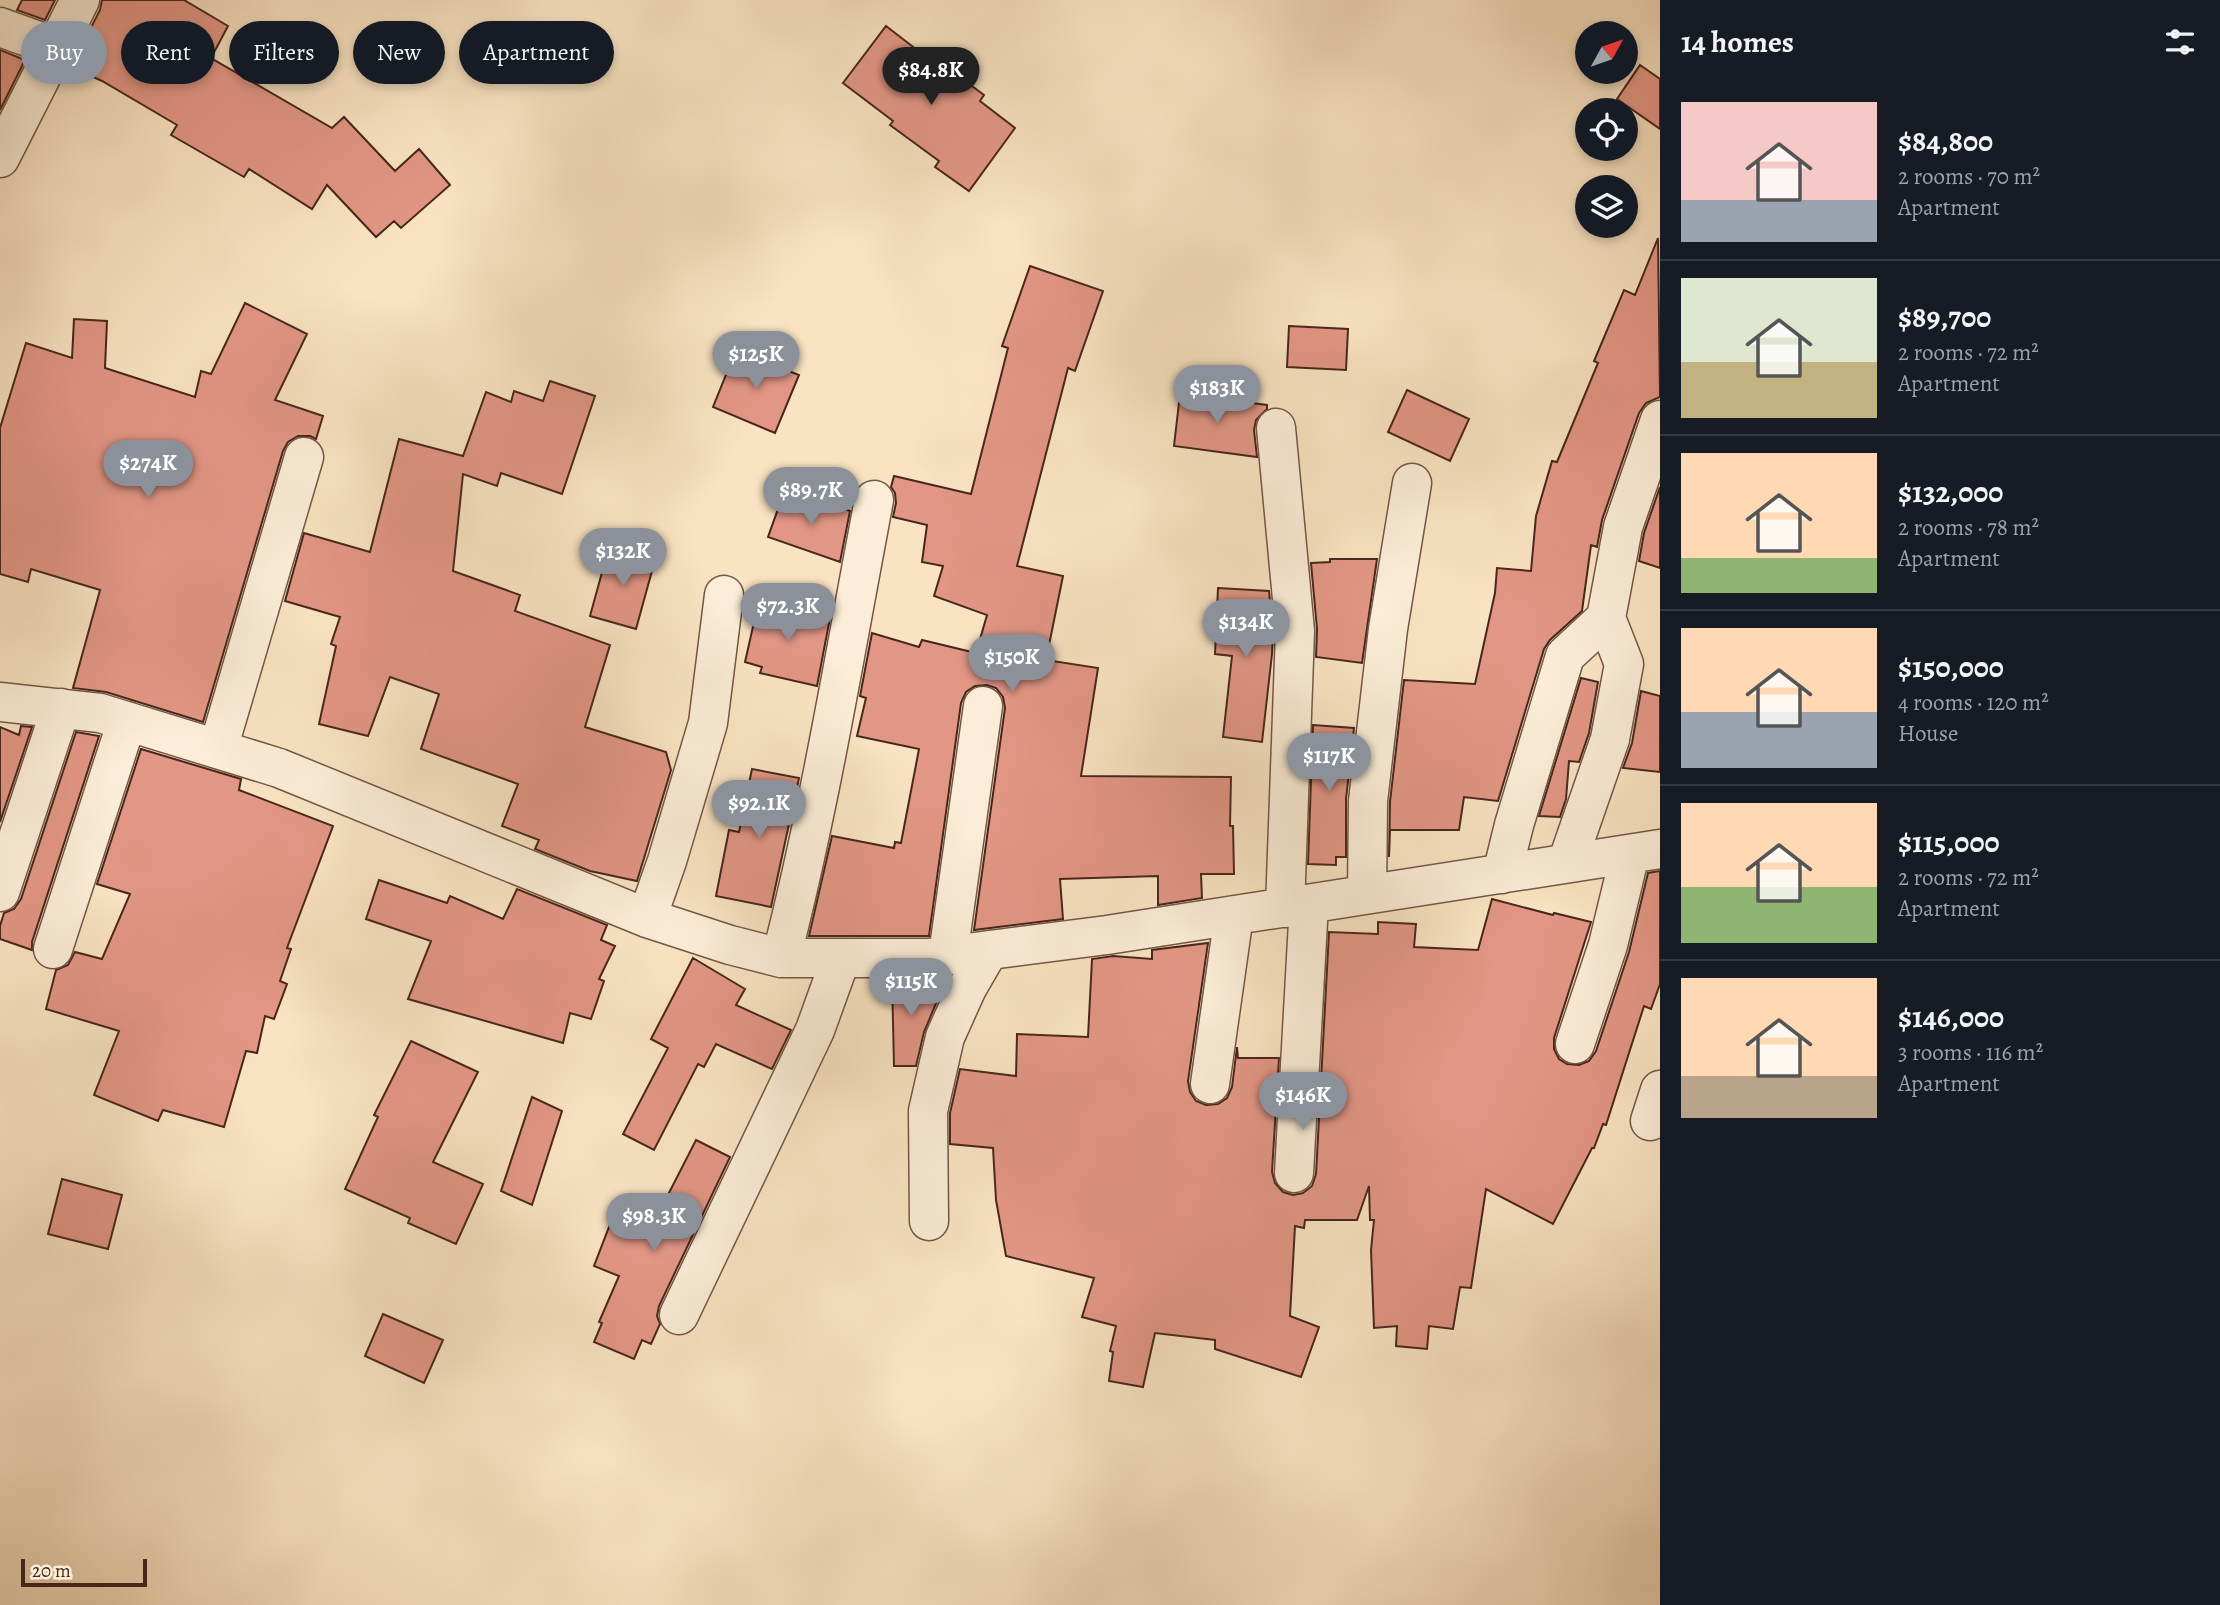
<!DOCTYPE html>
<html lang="en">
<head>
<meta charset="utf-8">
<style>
  :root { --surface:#171b24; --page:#242831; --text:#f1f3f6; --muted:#9ea1a6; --line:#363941; --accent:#8c9099 }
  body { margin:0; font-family:Alegreya,serif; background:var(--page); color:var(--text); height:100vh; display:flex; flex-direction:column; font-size:26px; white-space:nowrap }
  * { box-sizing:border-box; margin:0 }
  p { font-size:23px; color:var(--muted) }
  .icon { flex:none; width:38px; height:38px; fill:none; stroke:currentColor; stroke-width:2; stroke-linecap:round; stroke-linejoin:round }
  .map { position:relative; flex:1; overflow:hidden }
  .sheet { display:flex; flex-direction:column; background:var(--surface); width:560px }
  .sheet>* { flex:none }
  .guide { position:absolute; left:21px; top:21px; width:665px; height:63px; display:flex; gap:14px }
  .needle { width:46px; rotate:50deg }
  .fabs { position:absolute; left:1575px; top:21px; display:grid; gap:14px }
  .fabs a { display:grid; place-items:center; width:63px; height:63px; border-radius:50%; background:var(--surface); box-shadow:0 4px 10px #0003; font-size:35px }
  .scale { position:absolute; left:21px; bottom:18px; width:126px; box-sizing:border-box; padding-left:7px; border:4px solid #48271b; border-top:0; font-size:19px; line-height:24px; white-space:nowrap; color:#48271b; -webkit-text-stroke:5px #fbedd7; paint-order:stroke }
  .price { position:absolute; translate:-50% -60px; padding:0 16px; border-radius:24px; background:var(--accent); color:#fff; font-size:23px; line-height:46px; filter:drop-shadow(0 2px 4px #0008) }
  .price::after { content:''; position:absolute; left:50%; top:42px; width:21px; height:16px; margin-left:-10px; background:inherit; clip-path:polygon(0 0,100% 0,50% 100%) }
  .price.active { background:#222; color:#fff }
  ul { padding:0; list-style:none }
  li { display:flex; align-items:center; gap:21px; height:175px; padding:0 21px }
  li+li { border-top:2px solid var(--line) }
  li span { display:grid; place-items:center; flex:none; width:196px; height:140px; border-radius:0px; color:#555 }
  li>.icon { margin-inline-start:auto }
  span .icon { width:84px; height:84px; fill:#fffc; stroke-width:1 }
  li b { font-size:30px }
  h2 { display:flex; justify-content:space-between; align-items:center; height:84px; padding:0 21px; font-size:30px }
  .tag { padding:0 24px; border-radius:32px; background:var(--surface); box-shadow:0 4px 10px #0003; font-size:24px; line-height:63px }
  .tag.active { background:var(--accent); color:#fff }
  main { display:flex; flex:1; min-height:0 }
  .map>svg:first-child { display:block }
  .building { fill:#e29685; stroke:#48271b; stroke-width:2 }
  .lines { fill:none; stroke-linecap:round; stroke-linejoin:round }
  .minor-casing { stroke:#745645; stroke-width:41 }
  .minor { stroke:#fbedd7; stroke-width:38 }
</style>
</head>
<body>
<main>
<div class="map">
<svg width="1660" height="1605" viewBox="0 0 1660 1605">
  <rect width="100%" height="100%" fill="#f9e3c2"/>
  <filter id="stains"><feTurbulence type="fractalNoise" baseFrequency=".00286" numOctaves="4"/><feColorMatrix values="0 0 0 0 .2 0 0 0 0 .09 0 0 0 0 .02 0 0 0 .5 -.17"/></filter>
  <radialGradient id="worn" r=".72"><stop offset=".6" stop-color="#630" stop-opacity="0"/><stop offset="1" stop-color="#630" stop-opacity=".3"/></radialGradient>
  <path class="building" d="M22,0H55L45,20L17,10Z
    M102,0H184L228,26L211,58L332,128L344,117L395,171L419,149L450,185L401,228L394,221L376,237L327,185L312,209L249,169L244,177L171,135L177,125L102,81L71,67L100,10Z
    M886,26L934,63L937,60L984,95L980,101L1015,128L969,191L935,167L939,161L890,125L893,121L843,83Z
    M0,50L25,60L0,110Z
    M1640,65L1660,79V129L1617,99Z
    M1658,238L1660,397L1646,403L1639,413L1602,520L1597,547L1591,545L1582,611L1550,640L1544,649L1498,801L1464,797L1459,830H1390L1389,857L1390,802L1404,680L1475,684L1495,593L1497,568L1531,571L1536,516L1552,461L1557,462L1598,363L1594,361L1624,290L1635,295Z
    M1030,266L1103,291L1075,371L1068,368L1017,566L1063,576L1046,660L1098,668L1081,776L1231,777L1230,826H1233L1234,874H1201L1202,898L1158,905V876L1060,879L1063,919L974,930L1005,708L1003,697L996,688L987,685L975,686L966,692L961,703L929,936H809L832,836L894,848L895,842L901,843L919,749L857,736L866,698L860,696L872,633L919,647L922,640L976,653L987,615L934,596L943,566L922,562L927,525L893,517L896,503L895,493L891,487L894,476L971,494L1008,348L1002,346Z
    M245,303L307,334L275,400L323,416L316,439L310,436H298L288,442L283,451L203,722L106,692L73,688L100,590L31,569L28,582L0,574V428L26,343L72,358L74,319L107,321L105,368L195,397L201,371L211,374Z
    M1289,326L1348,329L1346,370L1287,367Z
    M736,350L799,375L775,433L713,407Z
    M550,381L595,396L562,494L501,473L497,486L463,474L453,571L520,595L515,611L610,645L585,727L666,752L671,770L637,881L590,871L535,849L539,840L502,826L518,784L421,749L439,694L390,677L368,736L319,724L336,646L331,644L340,617L285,601L304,533L370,552L399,439L463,456L486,392L511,402L514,391L543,401Z
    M1407,390L1469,419L1450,461L1388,432Z
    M1180,394L1267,405V409L1256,420L1254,430L1257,457L1174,446Z
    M1660,487V568L1639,561L1644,533Z
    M783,495L817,507L820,500L850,511L840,562L768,537Z
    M609,547L655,560L636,629L590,616Z
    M1330,559H1377L1362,663L1316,657L1317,629L1311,563L1330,562Z
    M1218,588L1269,591L1273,632L1272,654L1262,742L1223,737L1232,656L1215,654Z
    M759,600L830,618L817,686L760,673L762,667L745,662Z
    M1581,678L1598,682L1589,733L1579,762L1569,761L1566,799L1560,817L1539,816Z
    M1641,691L1660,696V772L1623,768L1632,743Z
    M1313,725L1354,728L1346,799V857H1336V865L1308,864Z
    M21,726L32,727L0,822V727L19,735Z
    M76,732L99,736L32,942V950L0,939V926L4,913L14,909L21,899Z
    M141,749L241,779L239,790L333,826L287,948L291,949L280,981L287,984L274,1019L265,1016L257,1053L246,1051L224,1127L163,1110L158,1121L94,1095L119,1031L46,1009L56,970L68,965L75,952L102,959L130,894L97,884Z
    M752,769L799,778L771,907L716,896L729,830L739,832Z
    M1660,871V984L1651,1009L1644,1006L1606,1125L1603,1124L1594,1148H1592L1553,1224L1486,1189L1471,1288L1460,1287L1453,1329L1429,1326L1427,1349L1396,1346L1397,1326L1374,1328L1371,1250L1374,1220H1370L1369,1186L1357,1220H1305L1304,1228L1295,1226L1290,1316L1319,1327L1301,1377L1215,1349V1340L1155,1333L1143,1387L1109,1381L1113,1352L1110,1351L1116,1326L1082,1317L1094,1278L1006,1256L996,1200L993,1148L950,1144V1113L960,1069L1016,1076L1017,1034L1088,1037L1092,959L1113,956L1152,959V950L1208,943L1188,1081L1190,1092L1196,1101L1206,1105L1218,1104L1227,1098L1232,1087L1237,1047L1238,1058H1279L1272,1172L1275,1183L1283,1192L1293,1195L1303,1193L1312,1186L1316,1174L1329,932L1378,934V922L1416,924L1414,947L1478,950L1492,899L1553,915L1554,913L1591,922L1554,1038V1049L1559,1059L1567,1064L1579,1065L1589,1061L1596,1051L1629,952L1648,873Z
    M379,880L447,903L450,896L503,919L517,889L607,925L601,940L615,946L599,979L604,981L591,1019L570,1013L563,1043L408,999L431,941L366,919Z
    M693,958L745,989L736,1005L791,1030L772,1069L716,1044L704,1067L698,1064L654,1150L623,1134L668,1048L651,1039Z
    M935,979L934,1001H937L924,1032L916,1066H894L892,980Z
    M411,1041L478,1072L433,1162L483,1184L456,1244L408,1223L410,1218L345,1189L378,1117L374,1115Z
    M532,1097L562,1111L532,1205L501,1191Z
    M696,1140L730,1157L659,1306L657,1316L660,1324L651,1344L642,1340L634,1359L594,1342L602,1323L599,1322L619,1276L594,1266L614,1214L651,1228Z
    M62,1179L122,1195L108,1249L48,1234Z
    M383,1314L443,1340L424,1383L365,1356Z"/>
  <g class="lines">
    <g class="minor-casing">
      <path id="minor" d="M0,27L55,47
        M0,158L80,0
        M1276,428L1295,631L1285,908
        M0,702L100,713L279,768L647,918L730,945L781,958H928L1107,935L1660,849
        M218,749L304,457
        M1567,863L1610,739L1624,664L1606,618L1623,527L1660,420
        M1502,874L1514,825L1565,656L1606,618
        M0,892L61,708
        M1367,894L1368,801L1388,629L1412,483
        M647,918L667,861L708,723L724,595
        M53,949L127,721
        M948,955L983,706
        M781,958C820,807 845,652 874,500
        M1575,1044L1608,945L1630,854
        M1210,1084L1234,915
        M1650,1121L1660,1090
        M1294,1173L1309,904
        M929,1221L928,1111L945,1037L967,988L989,950
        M679,1315L815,1030L841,958"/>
    </g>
    <use href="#minor" class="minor"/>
  </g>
  <rect width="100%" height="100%" filter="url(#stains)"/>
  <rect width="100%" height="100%" fill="url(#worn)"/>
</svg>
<div class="fabs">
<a><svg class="needle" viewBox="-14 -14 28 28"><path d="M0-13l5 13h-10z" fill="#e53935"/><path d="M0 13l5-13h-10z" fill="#9ea1a6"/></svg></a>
<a><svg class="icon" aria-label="locate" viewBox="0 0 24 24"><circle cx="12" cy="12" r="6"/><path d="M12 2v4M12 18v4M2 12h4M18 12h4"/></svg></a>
<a><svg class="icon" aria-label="layers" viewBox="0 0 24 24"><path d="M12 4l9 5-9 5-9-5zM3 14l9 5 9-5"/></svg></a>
</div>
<div class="scale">20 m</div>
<b class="price active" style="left:931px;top:107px">$84.8K</b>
<b class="price" style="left:756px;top:391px">$125K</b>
<b class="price" style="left:1217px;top:425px">$183K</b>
<b class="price" style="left:148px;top:500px">$274K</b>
<b class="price" style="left:811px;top:527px">$89.7K</b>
<b class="price" style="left:623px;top:588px">$132K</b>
<b class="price" style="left:788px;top:643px">$72.3K</b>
<b class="price" style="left:1246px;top:659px">$134K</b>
<b class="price" style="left:1012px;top:694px">$150K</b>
<b class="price" style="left:1329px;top:793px">$117K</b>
<b class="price" style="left:759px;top:840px">$92.1K</b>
<b class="price" style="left:911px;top:1018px">$115K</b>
<b class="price" style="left:1303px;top:1132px">$146K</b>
<b class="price" style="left:654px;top:1253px">$98.3K</b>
<div class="guide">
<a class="tag active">Buy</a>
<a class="tag">Rent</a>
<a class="tag">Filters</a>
<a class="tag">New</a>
<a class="tag">Apartment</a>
</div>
</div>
<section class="sheet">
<h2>14 homes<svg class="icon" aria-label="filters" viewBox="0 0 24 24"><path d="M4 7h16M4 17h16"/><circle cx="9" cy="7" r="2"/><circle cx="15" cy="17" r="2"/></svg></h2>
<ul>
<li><span style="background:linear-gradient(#f6c9c9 70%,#9aa5b1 0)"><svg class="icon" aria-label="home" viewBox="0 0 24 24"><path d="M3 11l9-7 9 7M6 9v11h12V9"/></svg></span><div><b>$84,800</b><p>2 rooms · 70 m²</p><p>Apartment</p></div></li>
<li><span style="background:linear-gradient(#dfe7d0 60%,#c2b280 0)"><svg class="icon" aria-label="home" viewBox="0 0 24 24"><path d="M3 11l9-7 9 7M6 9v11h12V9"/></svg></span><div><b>$89,700</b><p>2 rooms · 72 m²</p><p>Apartment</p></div></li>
<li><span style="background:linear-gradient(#ffd9b3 75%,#8fb573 0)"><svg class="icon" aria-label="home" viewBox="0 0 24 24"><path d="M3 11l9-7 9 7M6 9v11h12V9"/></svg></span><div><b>$132,000</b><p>2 rooms · 78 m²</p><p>Apartment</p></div></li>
<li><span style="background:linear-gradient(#ffd9b3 60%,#9aa5b1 0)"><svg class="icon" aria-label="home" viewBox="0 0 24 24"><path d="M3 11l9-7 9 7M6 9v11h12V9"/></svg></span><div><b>$150,000</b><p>4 rooms · 120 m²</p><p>House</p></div></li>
<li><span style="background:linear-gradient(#ffd9b3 60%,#8fb573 0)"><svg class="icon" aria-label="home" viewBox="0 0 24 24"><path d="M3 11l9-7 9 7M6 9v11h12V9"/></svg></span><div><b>$115,000</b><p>2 rooms · 72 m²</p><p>Apartment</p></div></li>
<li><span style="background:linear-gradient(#ffd9b3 70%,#b9a48a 0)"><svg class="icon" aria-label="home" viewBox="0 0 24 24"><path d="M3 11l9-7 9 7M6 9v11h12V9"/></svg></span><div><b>$146,000</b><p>3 rooms · 116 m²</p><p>Apartment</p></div></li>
</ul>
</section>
</main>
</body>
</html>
